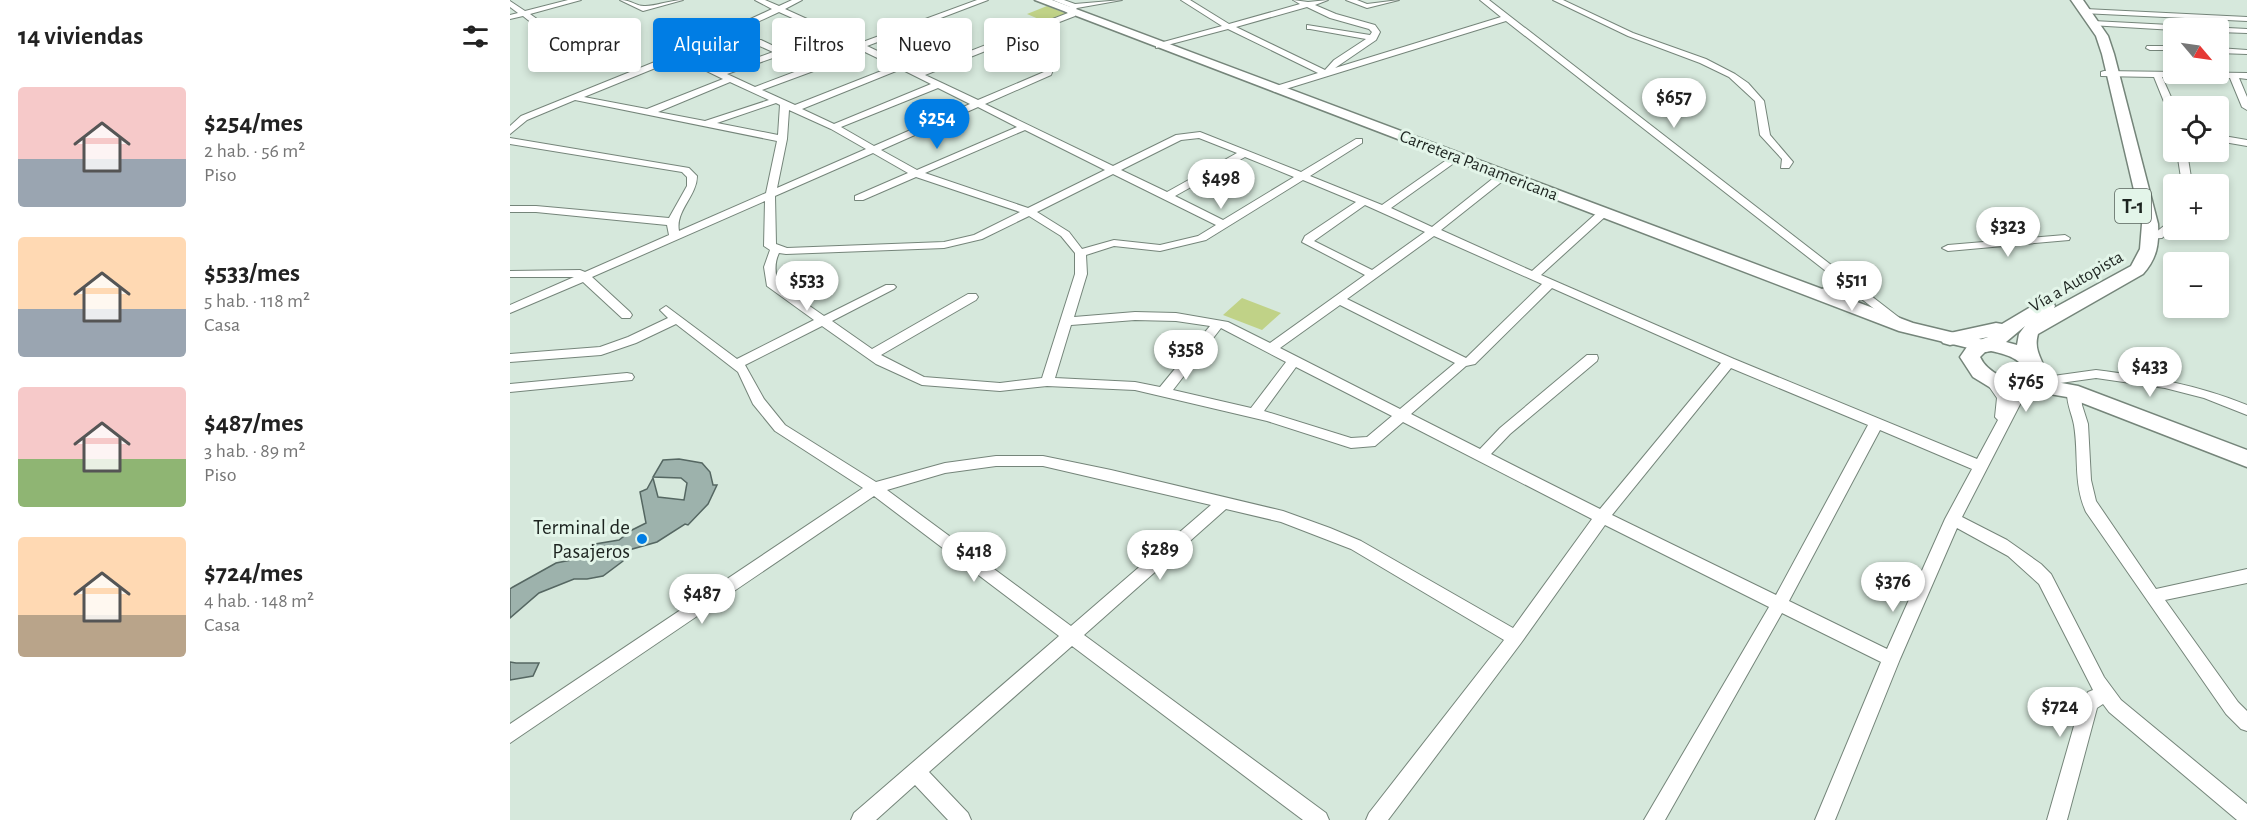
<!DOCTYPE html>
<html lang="es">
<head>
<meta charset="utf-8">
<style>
  :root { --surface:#fff; --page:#f2f2f2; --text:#222; --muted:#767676; --accent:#007de4 }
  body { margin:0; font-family:"Alegreya Sans",sans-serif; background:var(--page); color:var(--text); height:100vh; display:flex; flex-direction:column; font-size:22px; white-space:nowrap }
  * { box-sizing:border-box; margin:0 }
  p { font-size:20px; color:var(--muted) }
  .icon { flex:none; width:33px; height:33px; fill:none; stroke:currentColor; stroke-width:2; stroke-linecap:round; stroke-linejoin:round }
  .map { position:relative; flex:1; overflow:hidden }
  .drawer { display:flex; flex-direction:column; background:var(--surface); width:510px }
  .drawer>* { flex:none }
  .guide { position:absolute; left:18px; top:18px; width:570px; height:54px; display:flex; gap:12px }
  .needle { width:39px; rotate:119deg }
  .buttons { position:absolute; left:1653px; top:18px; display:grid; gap:12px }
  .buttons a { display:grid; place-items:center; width:66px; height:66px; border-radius:6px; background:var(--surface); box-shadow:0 3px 9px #0003; font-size:30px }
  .price { position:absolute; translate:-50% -51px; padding:0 14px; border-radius:21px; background:#fff; color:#222; font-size:20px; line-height:39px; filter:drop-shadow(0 2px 3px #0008) }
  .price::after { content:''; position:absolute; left:50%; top:36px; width:18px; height:14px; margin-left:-9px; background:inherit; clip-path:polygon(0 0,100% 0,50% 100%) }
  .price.active { background:var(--accent); color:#fff }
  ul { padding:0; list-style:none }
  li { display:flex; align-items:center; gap:18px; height:150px; padding:0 18px }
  li span { display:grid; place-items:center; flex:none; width:168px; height:120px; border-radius:6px; color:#555 }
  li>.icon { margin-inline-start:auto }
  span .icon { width:72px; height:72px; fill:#fffc; stroke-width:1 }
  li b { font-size:26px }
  h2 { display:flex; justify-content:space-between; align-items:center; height:72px; padding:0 18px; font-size:26px }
  .chip { padding:0 21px; border-radius:6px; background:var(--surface); box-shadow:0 3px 9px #0003; font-size:21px; line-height:54px }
  .chip.active { background:var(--accent); color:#fff }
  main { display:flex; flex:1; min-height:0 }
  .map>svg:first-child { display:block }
  .green { fill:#c0d287 }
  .building { fill:#9db2ac; stroke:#556762; stroke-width:1.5 }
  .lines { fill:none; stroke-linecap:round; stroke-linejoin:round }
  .minor-casing { stroke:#75857a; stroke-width:2 }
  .primary-casing { stroke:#75857a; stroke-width:3 }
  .trunk-casing { stroke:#75857a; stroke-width:3 }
  .minor { fill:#fff; fill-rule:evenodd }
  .primary { fill:#fff; fill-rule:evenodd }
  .trunk { fill:#fff; fill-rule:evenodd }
  .poi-dot { fill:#007de4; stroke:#e3f5e9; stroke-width:2 }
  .labels { text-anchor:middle; stroke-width:6; stroke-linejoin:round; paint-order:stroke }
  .far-street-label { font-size:18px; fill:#1d2420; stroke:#e3f5e9 }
  .shield { fill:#e3f5e9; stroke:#58635c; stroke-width:1.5 }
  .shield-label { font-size:20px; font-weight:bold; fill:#1d2420 }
  .poi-label { font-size:21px; fill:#1d2420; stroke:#e3f5e9; text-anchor:end }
</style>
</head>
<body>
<main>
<section class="drawer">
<h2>14 viviendas<svg class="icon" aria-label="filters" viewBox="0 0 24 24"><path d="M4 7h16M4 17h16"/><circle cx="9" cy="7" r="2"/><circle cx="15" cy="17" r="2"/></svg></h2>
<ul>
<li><span style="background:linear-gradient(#f6c9c9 60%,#9aa5b1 0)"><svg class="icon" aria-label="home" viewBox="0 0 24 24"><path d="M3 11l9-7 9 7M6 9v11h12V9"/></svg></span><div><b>$254/mes</b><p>2 hab. · 56 m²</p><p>Piso</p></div></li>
<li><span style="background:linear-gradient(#ffd9b3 60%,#9aa5b1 0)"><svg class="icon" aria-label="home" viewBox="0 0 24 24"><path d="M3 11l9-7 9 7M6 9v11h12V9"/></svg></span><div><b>$533/mes</b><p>5 hab. · 118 m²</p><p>Casa</p></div></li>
<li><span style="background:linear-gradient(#f6c9c9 60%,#8fb573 0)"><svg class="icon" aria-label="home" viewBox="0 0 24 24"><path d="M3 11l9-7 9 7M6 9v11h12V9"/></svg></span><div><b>$487/mes</b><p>3 hab. · 89 m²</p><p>Piso</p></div></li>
<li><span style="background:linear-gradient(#ffd9b3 65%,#b9a48a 0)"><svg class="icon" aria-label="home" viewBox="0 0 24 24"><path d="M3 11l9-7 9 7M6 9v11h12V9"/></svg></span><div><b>$724/mes</b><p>4 hab. · 148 m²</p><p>Casa</p></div></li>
</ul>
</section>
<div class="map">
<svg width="1737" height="820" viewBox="0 0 1737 820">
  <rect width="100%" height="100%" fill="#d6e8dc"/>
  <path class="green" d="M537,6L557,14L524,26L520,24L531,20L517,14Z
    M732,298L771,313L752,330L713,315Z"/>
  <path class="building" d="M169,459L192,463L200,472L203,485H207L198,504L178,525L175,524L147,542L119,550L113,561L93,576L77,579H64L29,593L0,618V589L3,587L46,563L66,559L85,544L109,540L122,530L136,523L130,492L137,489L143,478L148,497L174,500L177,483L171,478L143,477L153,460Z
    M0,662L6,663H29L23,676L0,680Z"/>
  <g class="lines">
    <g class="minor-casing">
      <path id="minor" d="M58,0H71L20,14L34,24V28H28L13,16L0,19V15L8,13L0,7V1L15,11Z
        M110,0C122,0 125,6 134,6C142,7 161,0 173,0L133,11Z
        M245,0H255L269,6L282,0H292L275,9L350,43L467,0H478L357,46L409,71L558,13L555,11L560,7L543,0H554L565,4L612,0L567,8L563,12L566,14L565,16L490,45L537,63L543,70L541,75L475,104L603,166L666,135L690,132L791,172L846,139H852V143L800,176L872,205L945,154H951V158L881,208L922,227L991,172H999V176L931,230L1022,271L1089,211H1097V215L1031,275L1224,359L1467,459L1488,420L1485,417L1487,398L1474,379L1476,376H1486L1500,397L1508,382H1518L1520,385L1452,517L1497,540L1531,564L1541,574L1594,677L1611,700L1737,804V820H1727L1599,712L1593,704L1587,708L1557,820H1537L1570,705L1578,692L1583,690L1529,584L1498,556L1447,528L1390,659L1325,820H1305L1371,662L1272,613L1155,820H1134L1259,607L1095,525L1011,643L878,820H856L859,813L994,640L841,549L771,522L716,509L574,635L816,813L819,820H793L562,646L419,772L458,813L461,820H438L405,785L366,820H341L344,813L549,636L364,496L0,743V724L353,488L265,431L243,404L228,372L166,324L126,343L91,355L0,362V354L90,347L118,337L158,318L150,310L156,306L227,359L304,320L257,286L254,267L260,250L254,246L255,201L82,277L120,312L122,315L120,318H112L73,282L0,313V305L64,277H0V271L70,270L75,272L159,235L157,225L26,212H0V206H26L159,218L177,186V177L172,172L0,144V138L179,168L187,176C187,196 165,211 169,231L256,193L267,141L65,100L17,120L0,134V126L11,116L167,53L262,9ZM269,12L316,33L270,49L251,40H245V44L263,52L210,71L177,55ZM323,37L348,48L245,87L217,74ZM483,48L531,67L534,72L468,100L415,75ZM355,52L384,66L285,105L252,90ZM170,58L213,79L137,109L74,97ZM391,69L421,84L324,124L292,109ZM220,82L259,100L195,121L148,112ZM428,88L460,104L364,146L331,127ZM266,103L270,105L268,135L207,123ZM468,107L507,127L407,170L371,150ZM279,110L321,129L356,149L267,188L277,139ZM515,130L595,170L518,208L415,173ZM689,138L727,153L657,192L611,170L671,140ZM363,153L398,173L345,196V200H353L406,177L510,212L464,235L434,242L277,248L266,244L265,196ZM735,157L784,177L713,220L665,196ZM603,174L706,225L688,236L650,245L604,240L572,249L559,232L527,212ZM793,180L846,202L795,236L792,242L855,275L760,343L718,322L666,313L625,312L564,317L577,274L576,255L604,246L650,251L696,240ZM855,205L915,232L862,270L804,241ZM519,216L551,236L565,253V274L532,378L490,383L414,377L371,355L466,300L468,297L466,294H458L362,349L322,321L384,289L386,287L384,285H376L314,316L268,284C265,273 264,263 269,253L276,254L434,248L472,239ZM924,236L1032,284L956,358L837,299ZM1042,288L1211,363L1090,509L981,454L1000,434L1087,361L1088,358L1087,355H1077L990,428L970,449L901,414L956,366L965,364ZM830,305L945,363L890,409L770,348ZM625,320L666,321L700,326L650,387L625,382L545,378L561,325ZM312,326L366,364L412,385L490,391L537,386L625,390L757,421L841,448L865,446L893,422L1082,519L1003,628L851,541L820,528L773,511L601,470L533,456H486L435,463L366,482L275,425L254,399L235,365ZM711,328L776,362L741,408L663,390ZM786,367L882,416L857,437L841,438L754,411ZM1221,368L1358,425L1266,595L1102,515ZM1370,430L1462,469L1435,519L1377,649L1279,601ZM486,466H533L701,505L561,626L377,490L435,473Z
        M671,0H680L719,24L790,4L783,0L798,2L818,0L805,5L826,14L865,25L870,32L866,40L825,68L991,17L970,0H979L1400,326L1398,329H1390L996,21L766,92L763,91V87L808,73L718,29L646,48V44L712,26ZM797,7L820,18L859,29L862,32L860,35L797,25V29H800L856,39L824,60L815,70L726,27Z
        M836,0H847L857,4L889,0L857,8Z
        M1043,0H1053L1123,33L1196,59L1225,74L1238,83L1254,101L1260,135L1283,162L1279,168H1271L1272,159L1250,135L1245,101L1219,77L1190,63L1118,36Z
        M1575,9L1737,17V21L1572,13L1571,11Z
        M1583,21L1737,29V33L1708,32V28L1664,30L1580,25L1579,23Z
        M1637,46H1664V50H1640L1636,48Z
        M1708,48L1737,50V54L1708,53Z
        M1594,71L1737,73V79L1729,78L1737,97V110L1732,107L1720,78L1652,77L1665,106H1664V120L1661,119L1644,77L1591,76V72Z
        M1708,135L1737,140V146L1708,141Z
        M1667,152H1677L1682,184H1672Z
        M1664,218V227L1652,238L1636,239V235L1645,233Z
        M1555,235L1560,238L1559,240L1438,251L1432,248L1438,245Z
        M1586,370C1640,377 1685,384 1737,405V415L1694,398L1655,388L1586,378L1543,384L1536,380L1543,376Z
        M117,373L122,374L124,377L122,380L0,392V384Z
        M1564,388L1571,393L1572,405L1578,424L1581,480L1586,501L1646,589L1737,569V583L1655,600L1728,702L1737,711V731L1731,729L1716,714L1576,512C1563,483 1569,455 1564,425C1562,414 1557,405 1557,393Z"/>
    </g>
    <g class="primary-casing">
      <path id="primary" d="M525,0H542L1312,289L1318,287L1321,276H1333L1336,280V291L1331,296L1403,323L1482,342L1485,346L1482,350L1475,352L1389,331Z"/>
    </g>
    <g class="trunk-casing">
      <path id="trunk" d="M1561,0H1573L1598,36L1604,54L1648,224C1649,245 1647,258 1633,274L1528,334C1522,355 1538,362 1535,380L1568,386L1737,450V467L1557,397L1517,390L1499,392L1481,388L1463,377L1450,357L1459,344L1478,337L1440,345L1433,343L1430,339L1433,335L1440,333L1486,323L1492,324L1529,302H1543L1545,306L1544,308L1621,266L1630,249L1632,224L1592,54L1586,36ZM1515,326L1509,334L1507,345L1496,342ZM1481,351C1495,354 1515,359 1516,375C1500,385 1477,372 1470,357L1475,352Z"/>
    </g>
    <use href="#minor" class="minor"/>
    <use href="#primary" class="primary"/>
    <use href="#trunk" class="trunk"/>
  </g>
  <circle class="poi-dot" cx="132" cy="539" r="6"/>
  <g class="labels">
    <g class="far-street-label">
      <text transform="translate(969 165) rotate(21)" y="6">Carretera Panamericana</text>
      <text transform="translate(1566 281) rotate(-30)" y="6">Vía a Autopista</text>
    </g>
    <rect class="shield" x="1605" y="189" width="36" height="34" rx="4.5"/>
    <g class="shield-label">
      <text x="1623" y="213">T-1</text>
    </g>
    <g class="poi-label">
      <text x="120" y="534">Terminal de<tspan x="120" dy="24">Pasajeros</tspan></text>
    </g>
  </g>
</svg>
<div class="buttons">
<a><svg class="needle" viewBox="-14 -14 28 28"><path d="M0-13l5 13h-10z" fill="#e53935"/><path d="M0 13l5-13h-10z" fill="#767676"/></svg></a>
<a><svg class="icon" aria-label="locate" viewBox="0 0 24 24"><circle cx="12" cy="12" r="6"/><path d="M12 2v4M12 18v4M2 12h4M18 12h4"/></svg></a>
<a>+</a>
<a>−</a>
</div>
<b class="price" style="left:1164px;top:129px">$657</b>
<b class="price active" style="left:427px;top:150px">$254</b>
<b class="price" style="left:711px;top:210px">$498</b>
<b class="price" style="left:1498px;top:258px">$323</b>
<b class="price" style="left:297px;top:312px">$533</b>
<b class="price" style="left:1342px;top:312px">$511</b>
<b class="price" style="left:676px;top:381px">$358</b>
<b class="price" style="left:1640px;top:398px">$433</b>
<b class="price" style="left:1516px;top:413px">$765</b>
<b class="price" style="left:650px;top:581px">$289</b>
<b class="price" style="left:464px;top:583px">$418</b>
<b class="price" style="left:1383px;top:613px">$376</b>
<b class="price" style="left:192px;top:625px">$487</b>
<b class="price" style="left:1550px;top:738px">$724</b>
<div class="guide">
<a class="chip">Comprar</a>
<a class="chip active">Alquilar</a>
<a class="chip">Filtros</a>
<a class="chip">Nuevo</a>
<a class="chip">Piso</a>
</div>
</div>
</main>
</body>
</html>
